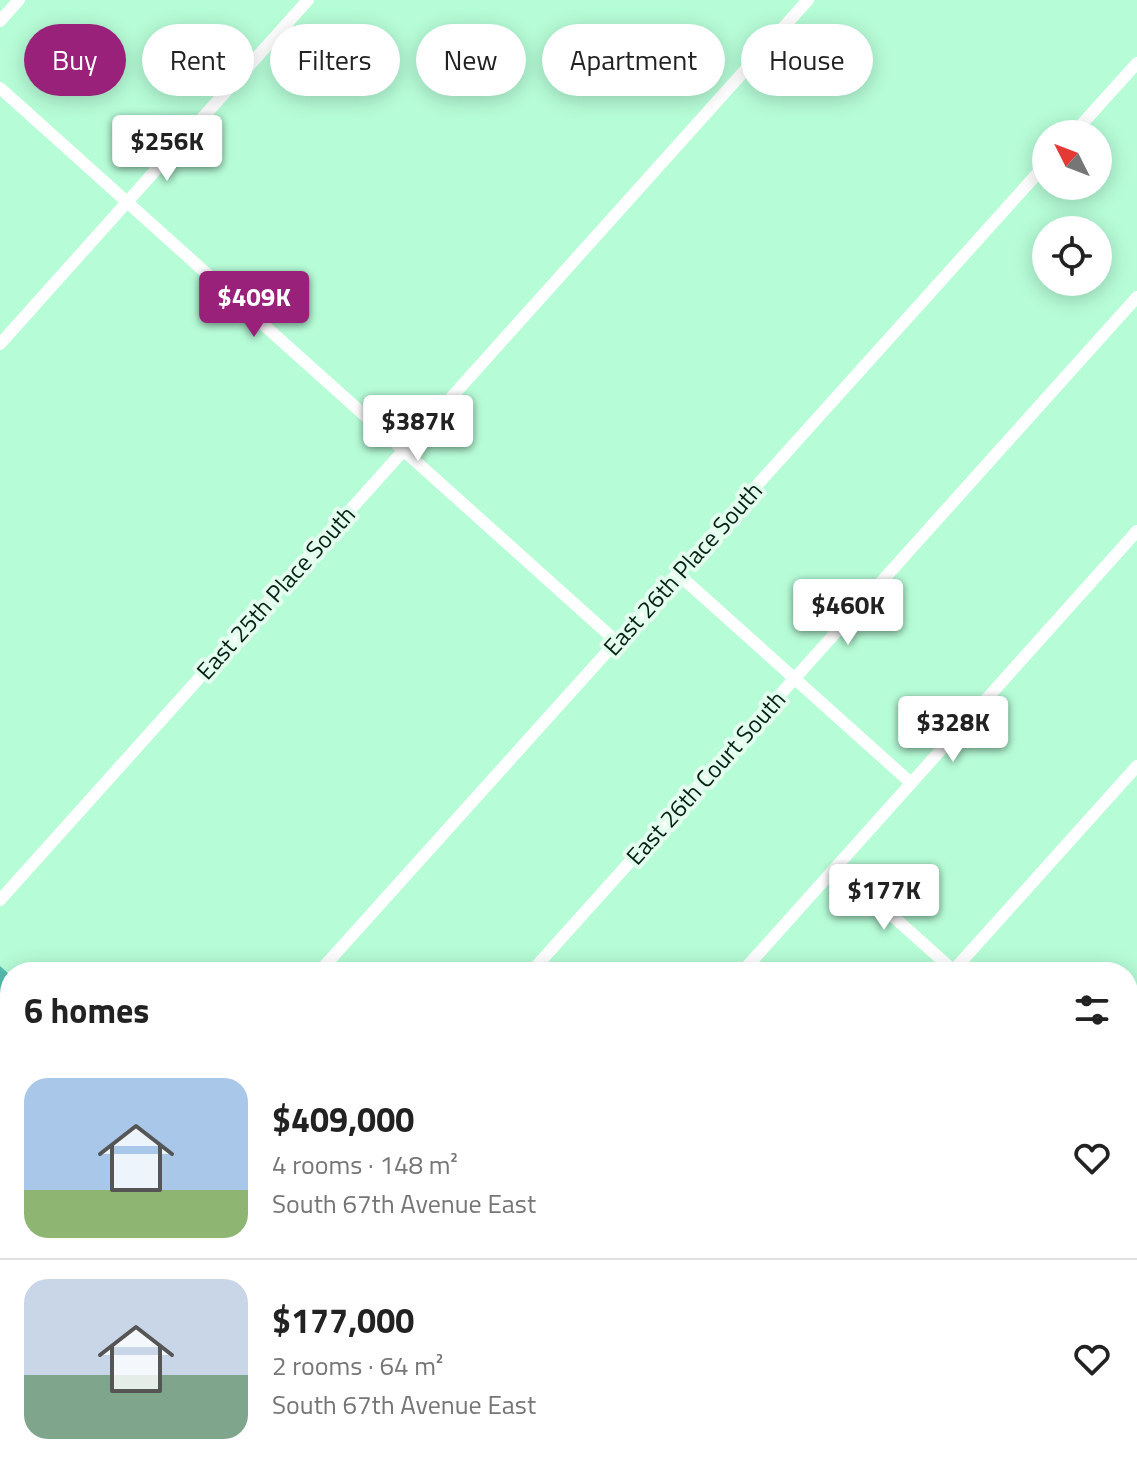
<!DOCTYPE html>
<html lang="en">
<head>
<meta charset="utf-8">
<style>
  :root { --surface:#fff; --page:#f2f2f2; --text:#222; --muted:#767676; --line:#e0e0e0; --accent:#9a217a }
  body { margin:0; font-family:"Titillium Web",sans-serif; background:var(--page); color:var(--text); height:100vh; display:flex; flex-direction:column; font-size:30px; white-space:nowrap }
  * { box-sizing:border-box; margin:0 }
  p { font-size:26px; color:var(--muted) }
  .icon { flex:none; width:44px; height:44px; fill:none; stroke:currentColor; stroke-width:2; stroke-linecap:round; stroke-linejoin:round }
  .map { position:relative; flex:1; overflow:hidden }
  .sheet { position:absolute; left:0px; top:962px; width:1138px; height:514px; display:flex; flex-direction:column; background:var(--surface); border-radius:32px 32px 0 0; box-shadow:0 4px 20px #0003 }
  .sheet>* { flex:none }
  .top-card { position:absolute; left:24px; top:24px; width:1090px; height:72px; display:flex; gap:16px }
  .needle { width:52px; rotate:312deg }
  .fabs { position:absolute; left:1032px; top:120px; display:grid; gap:16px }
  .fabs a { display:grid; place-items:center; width:80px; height:80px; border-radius:50%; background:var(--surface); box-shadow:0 4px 20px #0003; font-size:40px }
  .price { position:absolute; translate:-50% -68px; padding:0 18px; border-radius:8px; background:#fff; color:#222; font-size:26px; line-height:52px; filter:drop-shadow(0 2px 4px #0008) }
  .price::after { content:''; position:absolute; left:50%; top:48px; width:24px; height:18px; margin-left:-12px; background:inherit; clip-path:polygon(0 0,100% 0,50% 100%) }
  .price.current { background:var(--accent); color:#fff }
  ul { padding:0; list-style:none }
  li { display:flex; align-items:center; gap:24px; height:200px; padding:0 24px }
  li+li { border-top:2px solid var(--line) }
  li span { display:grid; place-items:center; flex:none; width:224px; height:160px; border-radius:24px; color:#555 }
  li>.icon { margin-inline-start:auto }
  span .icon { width:96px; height:96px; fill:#fffc; stroke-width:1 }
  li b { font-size:34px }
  h2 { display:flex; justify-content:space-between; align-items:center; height:96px; padding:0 24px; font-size:34px }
  .pill { padding:0 28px; border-radius:36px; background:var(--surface); box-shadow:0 4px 20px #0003; font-size:28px; line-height:72px }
  .pill.current { background:var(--accent); color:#fff }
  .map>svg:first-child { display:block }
  .building { fill:#56bfae }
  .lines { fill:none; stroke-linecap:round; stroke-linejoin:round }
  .lane { stroke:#fff; stroke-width:6 }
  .street { stroke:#fff; stroke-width:12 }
  .secondary { stroke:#fff; stroke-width:18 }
  .labels { text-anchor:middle; stroke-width:8; stroke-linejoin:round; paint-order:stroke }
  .street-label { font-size:24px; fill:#042114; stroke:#e3feef }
</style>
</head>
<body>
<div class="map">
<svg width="1137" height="1475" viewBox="0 0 1137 1475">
  <rect width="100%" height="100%" fill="#b6fcd7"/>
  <path class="building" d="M0,966L10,975V1046L0,1037Z
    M0,1221L10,1230V1280L0,1271Z"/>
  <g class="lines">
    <path class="lane" d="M0,1066L10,1075
      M10,1193L5,1198L10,1202
      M0,1283L10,1292
      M929,1466L938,1475
      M895,1475L903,1466"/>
    <path class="street" d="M0,21L19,0
      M0,88L617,642
      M1073,134L1137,63
      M0,344L308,0
      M678,574L911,783
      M837,866L955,972
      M0,900L808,0
      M319,972L1046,164
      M531,972L1137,297
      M742,972L1137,531
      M952,972L1137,766
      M1128,1007L1137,997
      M1128,1127L1137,1135
      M1128,1262L1137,1252
      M1128,1365L1137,1373
      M336,1466L346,1475
      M434,1466L444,1475
      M984,1466L995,1475
      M501,1475L509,1466
      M709,1475L717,1466"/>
    <path class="secondary" d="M0,1118L10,1127
      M386,1466L396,1475"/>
  </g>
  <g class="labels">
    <g class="street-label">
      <text transform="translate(683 569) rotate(-48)" y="8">East 26th Place South</text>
      <text transform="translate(276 593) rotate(-48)" y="8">East 25th Place South</text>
      <text transform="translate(706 778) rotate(-48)" y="8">East 26th Court South</text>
    </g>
  </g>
</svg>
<div class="fabs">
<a><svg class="needle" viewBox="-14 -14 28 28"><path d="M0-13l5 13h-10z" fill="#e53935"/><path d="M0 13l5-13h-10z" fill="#767676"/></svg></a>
<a><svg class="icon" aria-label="locate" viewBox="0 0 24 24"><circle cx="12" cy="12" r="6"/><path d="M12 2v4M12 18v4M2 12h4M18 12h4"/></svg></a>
</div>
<b class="price" style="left:167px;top:183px">$256K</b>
<b class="price current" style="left:254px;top:339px">$409K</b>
<b class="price" style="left:418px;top:463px">$387K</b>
<b class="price" style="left:848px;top:647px">$460K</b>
<b class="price" style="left:953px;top:764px">$328K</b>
<b class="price" style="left:884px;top:932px">$177K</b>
<div class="top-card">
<a class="pill current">Buy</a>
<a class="pill">Rent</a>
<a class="pill">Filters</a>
<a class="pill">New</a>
<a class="pill">Apartment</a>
<a class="pill">House</a>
</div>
<section class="sheet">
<h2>6 homes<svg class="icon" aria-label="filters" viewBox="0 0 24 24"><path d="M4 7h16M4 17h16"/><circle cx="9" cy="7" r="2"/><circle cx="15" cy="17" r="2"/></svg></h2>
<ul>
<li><span style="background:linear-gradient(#a9c7e8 70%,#8fb573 0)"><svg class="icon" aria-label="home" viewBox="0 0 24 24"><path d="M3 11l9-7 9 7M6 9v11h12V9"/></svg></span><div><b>$409,000</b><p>4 rooms · 148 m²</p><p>South 67th Avenue East</p></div><svg class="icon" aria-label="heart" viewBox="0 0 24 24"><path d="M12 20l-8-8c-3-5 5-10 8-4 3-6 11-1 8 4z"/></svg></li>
<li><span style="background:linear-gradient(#c9d6e8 60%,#7fa58c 0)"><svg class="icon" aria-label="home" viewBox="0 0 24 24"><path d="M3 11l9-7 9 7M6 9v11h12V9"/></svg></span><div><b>$177,000</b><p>2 rooms · 64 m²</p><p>South 67th Avenue East</p></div><svg class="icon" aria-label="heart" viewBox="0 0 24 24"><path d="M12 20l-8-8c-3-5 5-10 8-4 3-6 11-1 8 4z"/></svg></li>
</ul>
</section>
</div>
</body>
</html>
